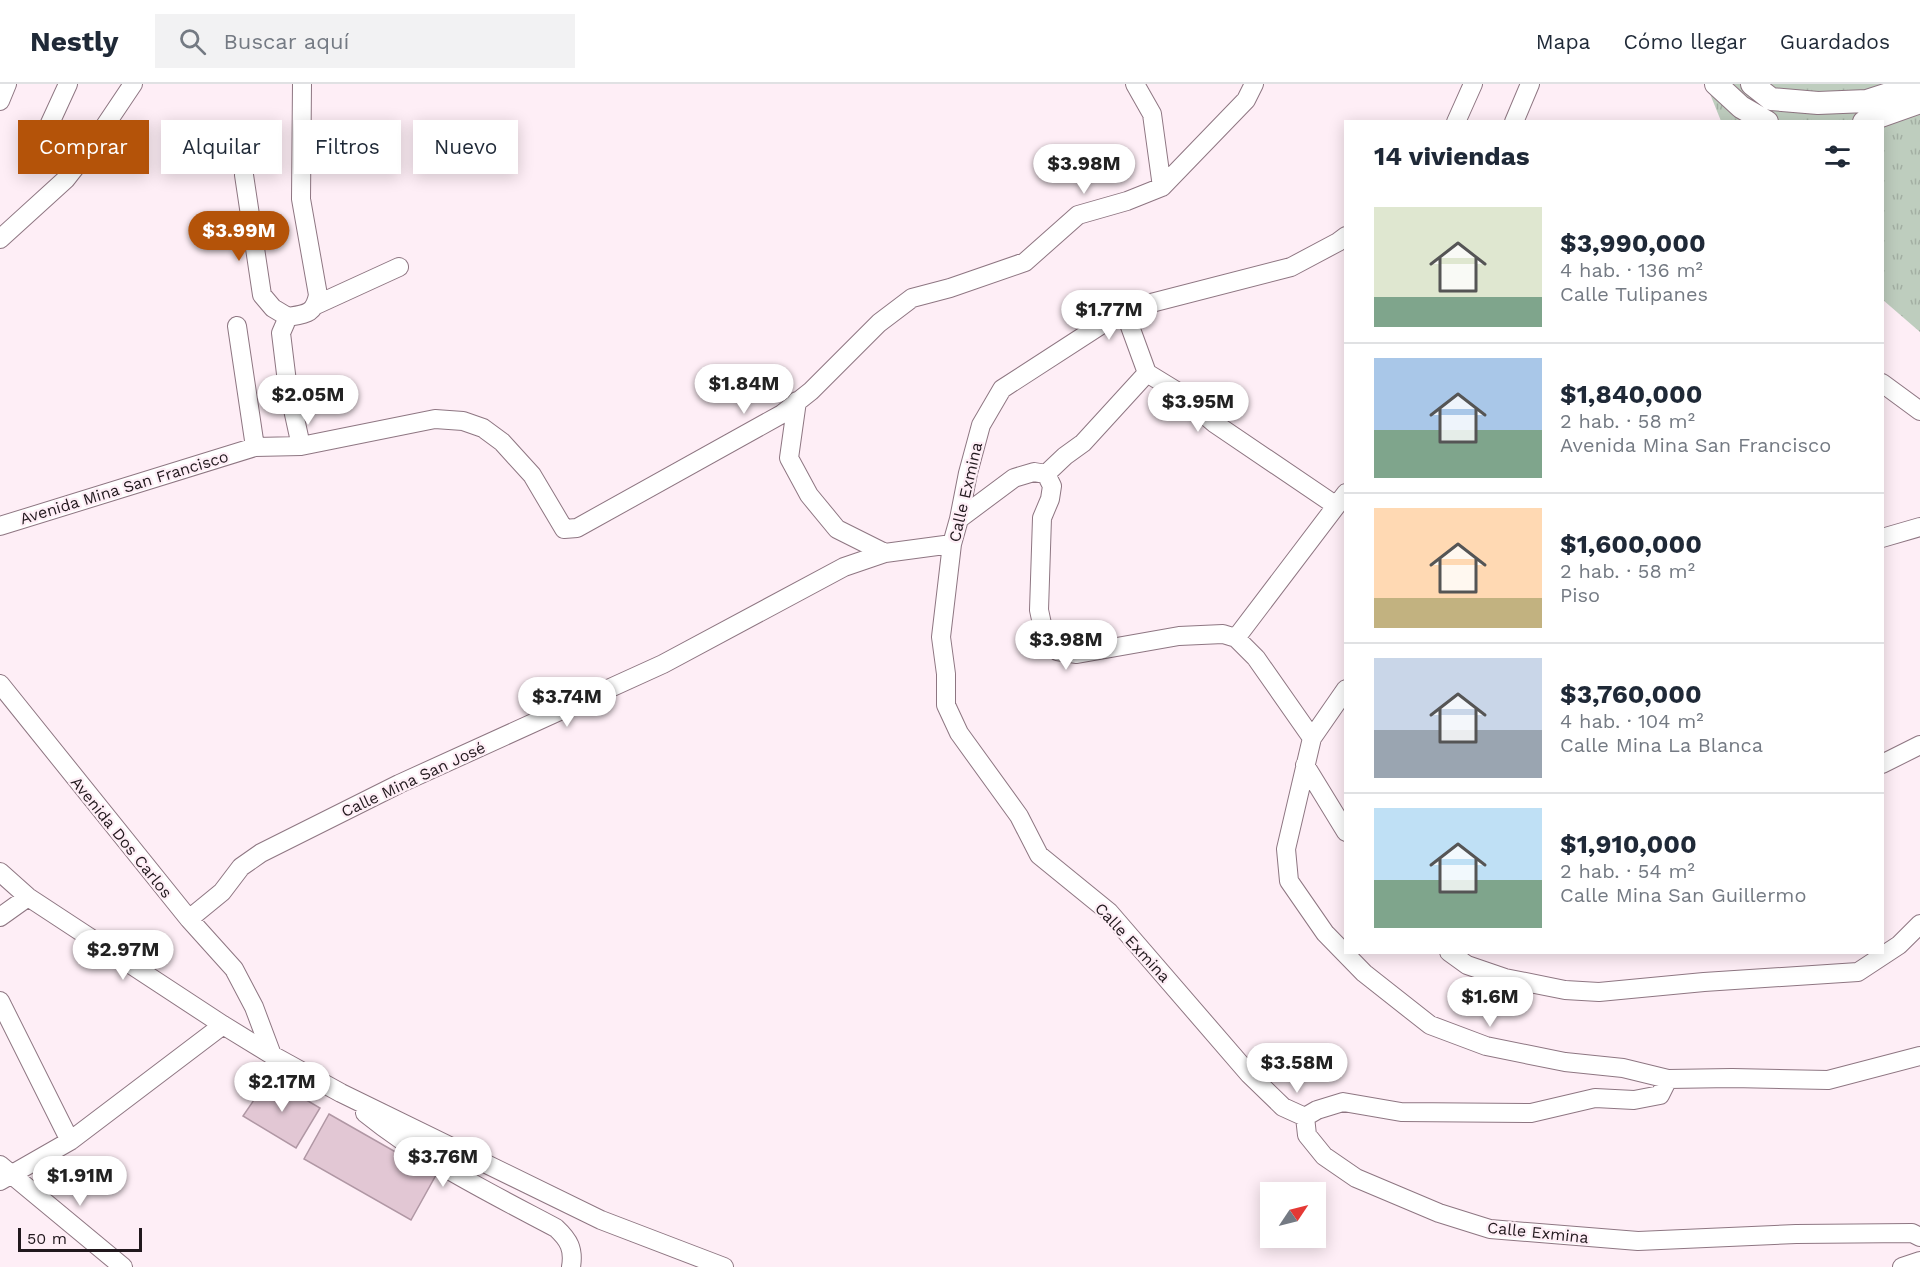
<!DOCTYPE html>
<html lang="es">
<head>
<meta charset="utf-8">
<style>
  :root { --surface:#fff; --page:#f2f2f3; --text:#1f2937; --muted:#747a83; --line:#e0e1e3; --accent:#b45309 }
  body { margin:0; font-family:"Work Sans",sans-serif; background:var(--page); color:var(--text); height:100vh; display:flex; flex-direction:column; font-size:22px; white-space:nowrap }
  * { box-sizing:border-box; margin:0 }
  p { font-size:20px; color:var(--muted) }
  .icon { flex:none; width:33px; height:33px; fill:none; stroke:currentColor; stroke-width:2; stroke-linecap:round; stroke-linejoin:round }
  .map { position:relative; flex:1; overflow:hidden }
  .panel { position:absolute; left:1344px; top:36px; width:540px; height:834px; display:flex; flex-direction:column; background:var(--surface); border-radius:0px; box-shadow:0 3px 15px #0003 }
  .panel>* { flex:none }
  .guide { position:absolute; left:18px; top:36px; width:570px; height:54px; display:flex; gap:12px }
  .needle { width:39px; rotate:55deg }
  .controls { position:absolute; left:1260px; top:1098px; display:grid; gap:12px }
  .controls a { display:grid; place-items:center; width:66px; height:66px; border-radius:0px; background:var(--surface); box-shadow:0 3px 15px #0003; font-size:30px }
  .scale { position:absolute; left:18px; bottom:15px; width:124px; box-sizing:border-box; padding-left:6px; border:3px solid #21181d; border-top:0; font-size:16px; line-height:21px; white-space:nowrap; color:#21181d; -webkit-text-stroke:4px #feeef6; paint-order:stroke }
  .price { position:absolute; translate:-50% -51px; padding:0 14px; border-radius:21px; background:#fff; color:#222; font-size:20px; line-height:39px; filter:drop-shadow(0 2px 3px #0008) }
  .price::after { content:''; position:absolute; left:50%; top:36px; width:18px; height:14px; margin-left:-9px; background:inherit; clip-path:polygon(0 0,100% 0,50% 100%) }
  .price.active { background:var(--accent); color:#fff }
  ul { padding:0; list-style:none }
  li { display:flex; align-items:center; gap:18px; height:150px; padding:0 30px }
  li+li { border-top:2px solid var(--line) }
  li span { display:grid; place-items:center; flex:none; width:168px; height:120px; border-radius:0px; color:#555 }
  li>.icon { margin-inline-start:auto }
  span .icon { width:72px; height:72px; fill:#fffc; stroke-width:1 }
  li b { font-size:26px }
  h2 { display:flex; justify-content:space-between; align-items:center; height:72px; padding:0 30px; font-size:26px }
  .tag { padding:0 21px; border-radius:0px; background:var(--surface); box-shadow:0 3px 15px #0003; font-size:21px; line-height:54px }
  .tag.active { background:var(--accent); color:#fff }
  header { display:flex; align-items:center; gap:36px; box-sizing:border-box; height:84px; padding:0 30px; background:var(--surface); border-bottom:2px solid var(--line) }
  header strong { font-size:28px }
  nav { display:flex; gap:33px; margin-inline-start:auto; font-size:21px }
  .search { width:420px; height:54px; background:var(--page); display:flex; align-items:center; gap:15px; box-sizing:border-box; padding:0 21px; border-radius:0px; color:var(--muted); font-size:22px }
  .map>svg:first-child { display:block }
  .grass { fill:url(#grass-tufts) }
  .building { fill:#e2c7d4; stroke:#b097a4; stroke-width:1.5 }
  .lines { fill:none; stroke-linecap:round; stroke-linejoin:round }
  .minor-casing { stroke:#8e7682; stroke-width:20 }
  .major-casing { stroke:#8e7682; stroke-width:24 }
  .minor { stroke:#fff; stroke-width:18 }
  .major { stroke:#fff; stroke-width:22 }
  .labels { text-anchor:middle; stroke-width:4.5; stroke-linejoin:round; paint-order:stroke }
  .street-label { font-size:16px; fill:#21181d; stroke:#feeef6 }
</style>
</head>
<body>
<header>
<strong>Nestly</strong>
<div class="search"><svg class="icon" aria-label="search" viewBox="0 0 24 24"><circle cx="10" cy="10" r="6"/><path d="M15 15l6 6"/></svg>Buscar aquí</div>
<nav><a>Mapa</a><a>Cómo llegar</a><a>Guardados</a></nav>
</header>
<div class="map">
<svg width="1920" height="1183" viewBox="0 0 1920 1183">
  <defs>
    <pattern id="grass-tufts" width="24" height="20" patternUnits="userSpaceOnUse" patternTransform="scale(1.5)"><rect width="24" height="20" fill="#becdbe"/><path d="M3 7l-1-3M5 7V3M7 7l1-3M15 17l-1-3M17 17v-4M19 17l1-3" fill="none" stroke="#a3afa3"/></pattern>
  </defs>
  <rect width="100%" height="100%" fill="#feeef6"/>
  <path class="grass" d="M1706,0H1920V248L1883,216L1882,38L1721,37Z"/>
  <path class="building" d="M269,994L320,1024L296,1064L243,1032Z
    M329,1030L436,1091L411,1136L304,1075Z"/>
  <g class="lines">
    <g class="minor-casing">
      <path id="minor" d="M1135,0L1152,30L1162,103
        M0,17L7,0
        M1456,38L1473,0
        M1514,38L1530,0
        M34,74L68,0
        M244,91L262,211L273,224L288,233
        M1346,152L1338,158L1291,183L1124,226L1002,305L981,341L968,389L959,435L952,460L941,553L946,590V621L959,649L1019,732L1039,771L1109,828L1249,990L1283,1023L1305,1033L1307,1051L1324,1072L1356,1094L1439,1129L1490,1145L1638,1157L1796,1150L1912,1149L1920,1153
        M0,155L66,95L88,67L133,0
        M316,221L399,183
        M1124,226L1147,289L1178,308L1214,339L1335,421
        M288,233C306,230 314,230 318,211L301,115L302,0
        M288,233L281,249L287,298L301,362
        M237,242L255,363
        M1882,299L1920,327
        M797,317L789,374L809,411L837,445L885,469
        M1046,390L1065,372L1083,359L1147,289
        M959,435L1014,394L1034,388L1046,390L1052,402L1050,415L1042,434L1039,526L1045,554L1057,567L1077,570L1179,552L1223,550L1236,554L1256,574L1312,654
        M0,442L255,363L301,362L435,335L463,337L483,344L502,358L532,391L564,445L577,444L782,330L811,307L879,239L912,214L950,204L1025,178L1078,131L1127,117L1162,103L1246,16L1254,0
        M1882,454L1920,443
        M1236,554L1346,409
        M0,600L189,835L234,885L254,923L272,971
        M1346,605L1312,654L1286,765L1289,797L1325,849L1364,889L1430,941L1486,962L1565,978L1623,984L1668,995L1732,994L1828,996L1920,972
        M1882,680L1920,661
        M1305,681L1346,748
        M0,788L28,813L223,941L272,971L341,1009L601,1136L724,1183
        M0,833L28,813
        M189,835L222,808L241,783L261,769L399,700L663,580L844,483L885,469L952,460
        M1449,868L1467,881L1505,894L1565,906L1599,908L1704,898L1858,888L1899,861L1920,840
        M0,917L70,1057
        M365,1029C423,1076 490,1109 556,1144C569,1156 574,1165 571,1183
        M1305,1033L1317,1026L1343,1018L1401,1028L1531,1029L1595,1014L1634,1016L1660,1011L1668,995
        M0,1081L123,1183
        M0,1097L70,1057L223,941
        M1902,1183L1920,1177"/>
    </g>
    <g class="major-casing">
      <path id="major" d="M1716,0L1741,23L1767,38
        M1752,0L1771,15L1818,19L1867,17L1919,0
        M1864,38L1920,18"/>
    </g>
    <use href="#minor" class="minor"/>
    <use href="#major" class="major"/>
  </g>
  <g class="labels">
    <g class="street-label">
      <text transform="translate(124 403) rotate(-17)" y="6">Avenida Mina San Francisco</text>
      <text transform="translate(965 408) rotate(-77)" y="6">Calle Exmina</text>
      <text transform="translate(413 695) rotate(-25)" y="6">Calle Mina San José</text>
      <text transform="translate(122 753) rotate(51)" y="6">Avenida Dos Carlos</text>
      <text transform="translate(1133 858) rotate(47)" y="6">Calle Exmina</text>
      <text transform="translate(1538 1148) rotate(6)" y="6">Calle Exmina</text>
    </g>
  </g>
</svg>
<div class="controls">
<a><svg class="needle" viewBox="-14 -14 28 28"><path d="M0-13l5 13h-10z" fill="#e53935"/><path d="M0 13l5-13h-10z" fill="#747a83"/></svg></a>
</div>
<div class="scale">50 m</div>
<b class="price" style="left:1084px;top:111px">$3.98M</b>
<b class="price active" style="left:239px;top:178px">$3.99M</b>
<b class="price" style="left:1109px;top:257px">$1.77M</b>
<b class="price" style="left:744px;top:331px">$1.84M</b>
<b class="price" style="left:308px;top:342px">$2.05M</b>
<b class="price" style="left:1198px;top:349px">$3.95M</b>
<b class="price" style="left:1066px;top:587px">$3.98M</b>
<b class="price" style="left:567px;top:644px">$3.74M</b>
<b class="price" style="left:123px;top:897px">$2.97M</b>
<b class="price" style="left:1490px;top:944px">$1.6M</b>
<b class="price" style="left:1297px;top:1010px">$3.58M</b>
<b class="price" style="left:282px;top:1029px">$2.17M</b>
<b class="price" style="left:443px;top:1104px">$3.76M</b>
<b class="price" style="left:80px;top:1123px">$1.91M</b>
<div class="guide">
<a class="tag active">Comprar</a>
<a class="tag">Alquilar</a>
<a class="tag">Filtros</a>
<a class="tag">Nuevo</a>
</div>
<section class="panel">
<h2>14 viviendas<svg class="icon" aria-label="filters" viewBox="0 0 24 24"><path d="M4 7h16M4 17h16"/><circle cx="9" cy="7" r="2"/><circle cx="15" cy="17" r="2"/></svg></h2>
<ul>
<li><span style="background:linear-gradient(#dfe7d0 75%,#7fa58c 0)"><svg class="icon" aria-label="home" viewBox="0 0 24 24"><path d="M3 11l9-7 9 7M6 9v11h12V9"/></svg></span><div><b>$3,990,000</b><p>4 hab. · 136 m²</p><p>Calle Tulipanes</p></div></li>
<li><span style="background:linear-gradient(#a9c7e8 60%,#7fa58c 0)"><svg class="icon" aria-label="home" viewBox="0 0 24 24"><path d="M3 11l9-7 9 7M6 9v11h12V9"/></svg></span><div><b>$1,840,000</b><p>2 hab. · 58 m²</p><p>Avenida Mina San Francisco</p></div></li>
<li><span style="background:linear-gradient(#ffd9b3 75%,#c2b280 0)"><svg class="icon" aria-label="home" viewBox="0 0 24 24"><path d="M3 11l9-7 9 7M6 9v11h12V9"/></svg></span><div><b>$1,600,000</b><p>2 hab. · 58 m²</p><p>Piso</p></div></li>
<li><span style="background:linear-gradient(#c9d6e8 60%,#9aa5b1 0)"><svg class="icon" aria-label="home" viewBox="0 0 24 24"><path d="M3 11l9-7 9 7M6 9v11h12V9"/></svg></span><div><b>$3,760,000</b><p>4 hab. · 104 m²</p><p>Calle Mina La Blanca</p></div></li>
<li><span style="background:linear-gradient(#bfe0f5 60%,#7fa58c 0)"><svg class="icon" aria-label="home" viewBox="0 0 24 24"><path d="M3 11l9-7 9 7M6 9v11h12V9"/></svg></span><div><b>$1,910,000</b><p>2 hab. · 54 m²</p><p>Calle Mina San Guillermo</p></div></li>
</ul>
</section>
</div>
</body>
</html>
